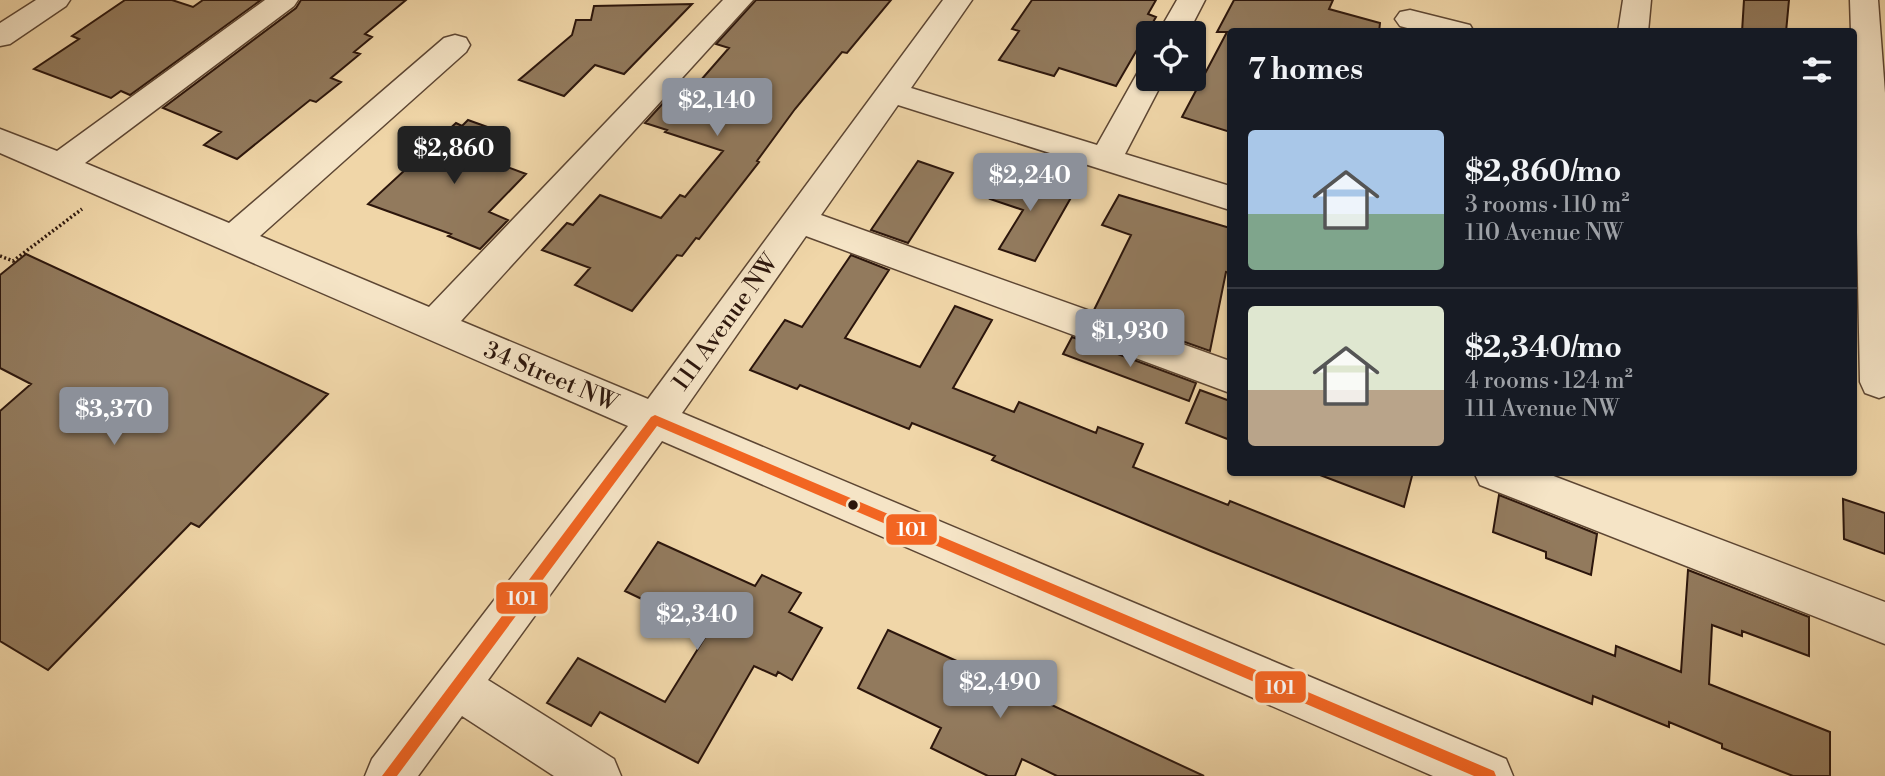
<!DOCTYPE html>
<html lang="en">
<head>
<meta charset="utf-8">
<style>
  :root { --surface:#171b24; --page:#242831; --text:#f1f3f6; --muted:#9ea1a6; --line:#363941; --accent:#8c9099 }
  body { margin:0; font-family:"Libre Bodoni",serif; background:var(--page); color:var(--text); height:100vh; display:flex; flex-direction:column; font-size:26px; white-space:nowrap }
  * { box-sizing:border-box; margin:0 }
  p { font-size:23px; color:var(--muted) }
  .icon { flex:none; width:38px; height:38px; fill:none; stroke:currentColor; stroke-width:2; stroke-linecap:round; stroke-linejoin:round }
  .map { position:relative; flex:1; overflow:hidden }
  .panel { position:absolute; left:1227px; top:28px; width:630px; height:448px; display:flex; flex-direction:column; background:var(--surface); border-radius:7px; box-shadow:0 2px 5px #0004 }
  .panel>* { flex:none }
  .tools { position:absolute; left:1136px; top:21px; display:grid; gap:14px }
  .tools a { display:grid; place-items:center; width:70px; height:70px; border-radius:7px; background:var(--surface); box-shadow:0 2px 5px #0004; font-size:35px }
  .price { position:absolute; translate:-50% -60px; padding:0 16px; border-radius:7px; background:var(--accent); color:#fff; font-size:23px; line-height:46px; filter:drop-shadow(0 2px 4px #0008) }
  .price::after { content:''; position:absolute; left:50%; top:42px; width:21px; height:16px; margin-left:-10px; background:inherit; clip-path:polygon(0 0,100% 0,50% 100%) }
  .price.current { background:#222; color:#fff }
  ul { padding:0; list-style:none }
  li { display:flex; align-items:center; gap:21px; height:175px; padding:0 21px }
  li+li { border-top:2px solid var(--line) }
  li span { display:grid; place-items:center; flex:none; width:196px; height:140px; border-radius:7px; color:#555 }
  li>.icon { margin-inline-start:auto }
  span .icon { width:84px; height:84px; fill:#fffc; stroke-width:1 }
  li b { font-size:30px }
  h2 { display:flex; justify-content:space-between; align-items:center; height:84px; padding:0 21px; font-size:30px }
  .map>svg:first-child { display:block }
  .building { fill:#927a5d; stroke:#2c160c; stroke-width:2 }
  .lines { fill:none; stroke-linecap:round; stroke-linejoin:round }
  .minor-casing { stroke:#5d4633; stroke-width:3 }
  .path { stroke:#2c160c; stroke-width:3.5; stroke-dasharray:2 2.5; stroke-linecap:butt }
  .minor { fill:#f5e4c6; fill-rule:evenodd }
  .bus-1-casing { stroke:#f5e4c6; stroke-width:6 }
  .bus-1 { fill:#f26522; fill-rule:evenodd }
  .bus-dot { fill:#2c160c; stroke:#f5e4c6; stroke-width:2.5 }
  .labels { text-anchor:middle; stroke-width:5; stroke-linejoin:round; paint-order:stroke }
  .street-label { font-size:24px; fill:#2c160c; stroke:#f5e4c6 }
  .line-badge { stroke:#f5e4c6; stroke-width:2.5 }
  .badge-label { font-size:19px; text-anchor:middle; font-weight:bold; fill:#fff }
</style>
</head>
<body>
<div class="map">
<svg width="1885" height="776" viewBox="0 0 1885 776">
  <rect width="100%" height="100%" fill="#f0d6a8"/>
  <filter id="stains"><feTurbulence type="fractalNoise" baseFrequency=".00286" numOctaves="4"/><feColorMatrix values="0 0 0 0 .2 0 0 0 0 .09 0 0 0 0 .02 0 0 0 .5 -.17"/></filter>
  <radialGradient id="worn" r=".72"><stop offset=".6" stop-color="#630" stop-opacity="0"/><stop offset="1" stop-color="#630" stop-opacity=".3"/></radialGradient>
  <path class="building" d="M125,0H172L193,7L203,0H261L130,95L121,91L111,98L34,69L79,39L72,36Z
    M301,0H406L365,34L372,37L354,52L360,54L331,78L341,82L316,102L310,100L237,159L204,145L221,132L163,108L296,8Z
    M756,0H891L847,53L842,52L795,109L757,161L759,162L699,239L696,238L682,256L677,255L632,311L575,285L590,268L542,250L567,223L573,225L600,195L661,218L680,195L685,197L723,151L665,132L667,130L645,123L666,100L680,104L729,48L716,44Z
    M1032,0H1156L1148,14L1156,17L1116,86L1059,68L1054,76L999,60L1019,31L1012,29Z
    M1234,0H1333L1329,9L1380,23L1379,32H1230V132L1182,117L1227,32H1217Z
    M1744,0H1789L1786,32H1742Z
    M692,4L624,74L595,65L564,96L519,80L572,35L576,20H591L594,6Z
    M468,120L504,133L498,139L505,142L486,159L526,174L489,212L508,220L480,249L448,236L451,234L368,204L456,123L462,126Z
    M918,161L953,173L908,243L871,230Z
    M1007,172L1073,194L1035,261L999,249L1023,210L990,199Z
    M1119,195L1230,228V273L1226,272L1210,351L1094,310L1131,235L1102,225Z
    M26,254L328,394L199,527L191,523L48,670L0,641V411L31,384L0,368V275Z
    M851,255L889,270L845,338L920,367L955,306L992,320L953,388L1014,412L1019,402L1096,433L1098,427L1143,444L1133,467L1228,505L1230,501L1615,656L1616,646L1681,672L1688,570L1809,617V656L1742,631V636L1712,625L1709,684L1830,732V776H1793L1722,748V744L1669,722V727L1593,696L1592,704L1211,551L992,460L995,456L912,423L909,429L800,385L797,389L750,370L785,320L802,327Z
    M1072,337L1196,383L1189,401L1063,354Z
    M1200,390L1230,401V440L1186,423Z
    M1320,472H1413L1404,507L1320,475Z
    M1499,495L1597,534L1591,575L1546,558V552L1493,532Z
    M1843,499L1885,513V554L1844,539Z
    M658,542L755,586L762,575L801,593L789,612L822,628L792,680L778,672L776,676L754,666L698,763L600,712L591,726L547,703L578,658L665,702L709,631L625,591Z
    M888,630L970,667L1204,776H1057L1022,759L1015,776H988L931,748L941,728L858,688Z"/>
  <g class="lines">
    <g class="minor-casing">
      <path id="minor" d="M36,0H70L66,6L10,44L0,46V23Z
        M265,0H298L294,6L85,163L229,223L444,38L455,35L466,38L470,45L466,52L260,236L429,307L723,0H753L461,321L648,399L943,0H972L911,88L1097,145L1138,72L1148,69V79H1164L1125,154L1230,186V210L898,105L821,215L1230,361V393L806,236L682,413L1506,759L1513,776H1433L662,441L488,680L614,759L621,776H554L462,716L418,776H365L372,759L628,426L0,153V129L57,151Z
        M1177,0H1205L1188,33H1158Z
        M1623,0H1651L1648,32H1618Z
        M1850,0H1878L1885,93V396L1879,398L1865,393L1860,382L1853,32H1851Z
        M1410,10L1470,25L1474,32H1422L1400,26L1395,19L1400,12Z
        M1474,472H1543L1885,602V644L1480,485Z"/>
    </g>
    <path class="path" d="M0,256L13,261L82,209"/>
    <use href="#minor" class="minor"/>
    <g class="bus-1-casing">
      <path id="bus-1" d="M655,415L1494,771L1496,776H1474L657,426L397,776H382L651,417Z"/>
    </g>
    <use href="#bus-1" class="bus-1"/>
  </g>
  <circle class="bus-dot" cx="853" cy="505" r="6"/>
  <g class="labels">
    <g class="street-label">
      <text transform="translate(725 322) rotate(-54)" y="8">111 Avenue NW</text>
      <text transform="translate(551 376) rotate(23)" y="8">34 Street NW</text>
    </g>
  </g>
  <g class="line-badge">
    <rect x="885" y="513" width="53" height="33" rx="7" fill="#f26522"/>
    <rect x="495" y="581" width="54" height="34" rx="7" fill="#f26522"/>
    <rect x="1254" y="670" width="53" height="34" rx="7" fill="#f26522"/>
  </g>
  <g class="badge-label">
    <text x="912" y="536">101</text>
    <text x="522" y="605">101</text>
    <text x="1280" y="694">101</text>
  </g>
  <rect width="100%" height="100%" filter="url(#stains)"/>
  <rect width="100%" height="100%" fill="url(#worn)"/>
</svg>
<div class="tools">
<a><svg class="icon" aria-label="locate" viewBox="0 0 24 24"><circle cx="12" cy="12" r="6"/><path d="M12 2v4M12 18v4M2 12h4M18 12h4"/></svg></a>
</div>
<b class="price" style="left:717px;top:138px">$2,140</b>
<b class="price current" style="left:454px;top:186px">$2,860</b>
<b class="price" style="left:1030px;top:213px">$2,240</b>
<b class="price" style="left:1130px;top:369px">$1,930</b>
<b class="price" style="left:114px;top:447px">$3,370</b>
<b class="price" style="left:697px;top:652px">$2,340</b>
<b class="price" style="left:1000px;top:720px">$2,490</b>
<section class="panel">
<h2>7 homes<svg class="icon" aria-label="filters" viewBox="0 0 24 24"><path d="M4 7h16M4 17h16"/><circle cx="9" cy="7" r="2"/><circle cx="15" cy="17" r="2"/></svg></h2>
<ul>
<li><span style="background:linear-gradient(#a9c7e8 60%,#7fa58c 0)"><svg class="icon" aria-label="home" viewBox="0 0 24 24"><path d="M3 11l9-7 9 7M6 9v11h12V9"/></svg></span><div><b>$2,860/mo</b><p>3 rooms · 110 m²</p><p>110 Avenue NW</p></div></li>
<li><span style="background:linear-gradient(#dfe7d0 60%,#b9a48a 0)"><svg class="icon" aria-label="home" viewBox="0 0 24 24"><path d="M3 11l9-7 9 7M6 9v11h12V9"/></svg></span><div><b>$2,340/mo</b><p>4 rooms · 124 m²</p><p>111 Avenue NW</p></div></li>
</ul>
</section>
</div>
</body>
</html>
